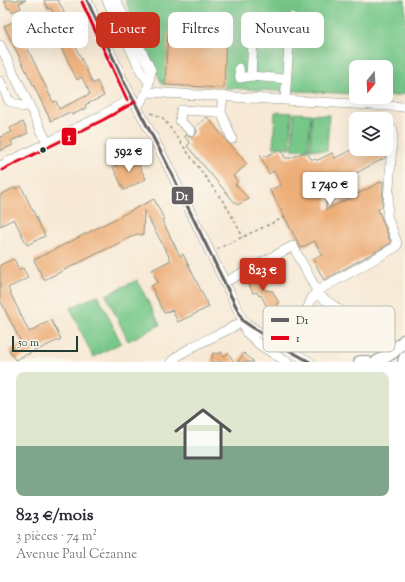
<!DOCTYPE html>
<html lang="fr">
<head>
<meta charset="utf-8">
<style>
  :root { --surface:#fff; --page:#f2f2f3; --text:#2b2b33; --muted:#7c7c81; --accent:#c8321e }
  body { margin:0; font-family:"Sorts Mill Goudy",serif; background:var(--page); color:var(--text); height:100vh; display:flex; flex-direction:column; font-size:15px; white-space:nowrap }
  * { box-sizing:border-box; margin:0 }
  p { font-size:13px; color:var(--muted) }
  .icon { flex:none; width:22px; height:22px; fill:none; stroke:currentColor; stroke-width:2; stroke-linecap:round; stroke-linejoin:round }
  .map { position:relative; height:362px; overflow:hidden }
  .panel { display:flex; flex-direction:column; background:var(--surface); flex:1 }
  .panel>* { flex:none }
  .banner { position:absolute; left:12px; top:12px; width:381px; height:36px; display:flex; gap:8px }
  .needle { width:26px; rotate:198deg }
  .controls { position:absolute; left:349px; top:60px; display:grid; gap:8px }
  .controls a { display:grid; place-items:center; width:44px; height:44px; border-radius:8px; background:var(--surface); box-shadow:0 4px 16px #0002; font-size:20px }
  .scale { position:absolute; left:12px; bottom:10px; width:66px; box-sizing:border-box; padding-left:4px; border:2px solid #1f3d34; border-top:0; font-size:11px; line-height:14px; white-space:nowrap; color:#1f3d34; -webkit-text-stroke:3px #fbf7ec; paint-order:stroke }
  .price { position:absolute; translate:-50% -34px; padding:0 9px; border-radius:4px; background:#fff; color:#222; font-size:13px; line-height:26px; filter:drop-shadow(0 1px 2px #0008) }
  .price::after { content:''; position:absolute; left:50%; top:24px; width:12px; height:9px; margin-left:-6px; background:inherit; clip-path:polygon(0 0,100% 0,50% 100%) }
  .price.current { background:var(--accent); color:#fff }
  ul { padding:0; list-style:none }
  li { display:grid; align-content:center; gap:8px; height:212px; padding:0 16px }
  li span { display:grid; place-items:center; height:124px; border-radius:8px; color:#555 }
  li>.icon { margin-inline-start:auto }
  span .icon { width:72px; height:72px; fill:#fffc; stroke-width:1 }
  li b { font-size:17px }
  .tag { padding:0 14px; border-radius:8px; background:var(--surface); box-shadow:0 4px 16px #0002; font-size:14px; line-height:36px }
  .tag.current { background:var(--accent); color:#fff }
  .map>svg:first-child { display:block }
  .green { fill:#76c788; stroke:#4a825e }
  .building { fill:#edae78 }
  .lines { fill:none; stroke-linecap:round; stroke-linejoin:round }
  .minor-casing { stroke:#8b9384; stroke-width:10 }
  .major-casing { stroke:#8b9384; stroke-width:14 }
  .path { stroke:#8b9384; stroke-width:1.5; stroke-dasharray:3 3; stroke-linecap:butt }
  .minor { stroke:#fff; stroke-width:9 }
  .major { stroke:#fff; stroke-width:12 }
  .bus-1-casing { stroke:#fbf7ec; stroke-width:6 }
  .bus-2-casing { stroke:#fbf7ec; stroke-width:6 }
  .bus-1 { stroke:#635e62; stroke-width:3 }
  .bus-2 { stroke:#e2001a; stroke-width:3 }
  .bus-dot { fill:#1f3d34; stroke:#fbf7ec; stroke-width:1.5 }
  .key { fill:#fbf7ec; stroke:#b9bfb5; stroke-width:1 }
  .key-label { font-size:11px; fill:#1f3d34 }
  .line-badge { stroke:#fbf7ec; stroke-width:1.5 }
  .badge-label { font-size:11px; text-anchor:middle; font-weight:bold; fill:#fff }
</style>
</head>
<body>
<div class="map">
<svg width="405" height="362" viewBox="0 0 405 362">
  <rect width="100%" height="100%" fill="#fbf7ec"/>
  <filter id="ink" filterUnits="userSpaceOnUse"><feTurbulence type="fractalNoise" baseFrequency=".025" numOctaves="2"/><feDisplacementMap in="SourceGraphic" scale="8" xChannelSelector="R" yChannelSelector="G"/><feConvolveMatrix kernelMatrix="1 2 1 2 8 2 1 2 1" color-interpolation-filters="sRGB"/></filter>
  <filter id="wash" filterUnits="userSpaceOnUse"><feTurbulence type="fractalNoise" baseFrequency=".012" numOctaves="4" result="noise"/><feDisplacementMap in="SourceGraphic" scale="16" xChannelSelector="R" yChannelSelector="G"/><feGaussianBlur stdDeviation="0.9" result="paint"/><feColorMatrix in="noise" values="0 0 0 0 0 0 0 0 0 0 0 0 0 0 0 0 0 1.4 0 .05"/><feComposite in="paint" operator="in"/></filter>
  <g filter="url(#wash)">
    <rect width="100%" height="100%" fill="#f7e9d5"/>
    <path class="green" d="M125,0H405V93L396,96L386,95V67H356V94L297,91H277L162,84Z
      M275,112L292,113L290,148L273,147Z
      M294,113L311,114L308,150L292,149Z
      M312,114L329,115L327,151L310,149Z
      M137,280L160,325L128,341L106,295Z
      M98,295L121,343L93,357L70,308Z"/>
    <g id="blocks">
      <path class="building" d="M4,0H26L19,3L21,8L13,12L10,8L8,9Z
        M44,0H58L70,25L61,30L51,8L48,9Z
        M13,22L24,46L26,45L53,102L56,101L59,109L90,94L82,77L77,80L59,43L71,37L93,84L97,81L104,96L85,105L86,108L72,115L70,112L51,121L4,26Z
        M168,33L226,36L224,88L165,85Z
        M207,117L225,138L228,143L231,145L247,164L233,176L238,182L235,184L249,199L237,205L187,146L190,143L184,136L186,135L190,137L195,135L197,132L195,127Z
        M23,122L28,133L11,141L13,145L0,151V137L12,132L10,128Z
        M281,149L285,158H291L306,151L311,159L318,160L332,153L335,158L353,149H386L385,158L327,188L326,210L383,181L382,207L378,209L391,243L324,280L313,259L322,255L315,241L301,248L270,190L281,185L274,171L269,174L260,155L266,156Z
        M134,156L146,179L124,190L113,167Z
        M21,186L45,236L27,245L14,219L0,226V195L16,187V189Z
        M154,199L164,219L162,220L180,256L183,254L209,307L178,322L172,310L164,313L151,286L158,282L152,270L171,260L144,210L143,235L137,234L44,280L34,260Z
        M14,259L19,270L23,268L28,278L8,288L29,332L51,320L61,339L15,360L9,350L22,344L0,300V265Z
        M257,273L266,291L269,290L270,292L272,290L279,303L276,304L277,306L269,311L261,295L259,296L257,292L253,293L246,278Z
        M221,352L224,356L228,353L234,362H211L213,353L218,354Z
        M244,353L254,362H238Z"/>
    </g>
  </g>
  <g filter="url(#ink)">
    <use href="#blocks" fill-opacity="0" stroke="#8b9384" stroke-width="1"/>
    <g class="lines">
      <g class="minor-casing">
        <path id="minor" d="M87,0L124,82L165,160L231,295L243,321L246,332L260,345L287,362
          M107,0L142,73L149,82L147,92L137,107
          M116,0L151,70L149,82
          M246,34L253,43L251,76L286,79
          M0,45L47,142
          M239,68L240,78L251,76
          M0,81L9,101L23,107L28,104
          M147,92L405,107
          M223,97L221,112L232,139
          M285,100L291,17
          M191,131L180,121L181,110L221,112
          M0,166L101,116L132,98
          M225,282L293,246L317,291L396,247L397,245L396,240L387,216L393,130
          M317,291L313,296L305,314L296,325L324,346
          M316,293L353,320
          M243,321L274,342L310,362
          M171,362C188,345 222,335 243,321"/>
      </g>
      <g class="major-casing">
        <path id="major" d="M360,362H366
          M377,362L393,352L405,340
          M404,362L405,358"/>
      </g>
      <path class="path" d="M259,36L266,37L282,20
        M151,113L163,118L227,207L243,237
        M217,249L285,217"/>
      <use href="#minor" class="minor"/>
      <use href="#major" class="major"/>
      <g class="bus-1-casing">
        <path id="bus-1" d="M87,0L124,82L165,160L243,321L274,342L310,362"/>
      </g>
      <g class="bus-2-casing">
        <path id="bus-2" d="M82,2L127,100
          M2,170L103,120L135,102"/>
      </g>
      <use href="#bus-1" class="bus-1"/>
      <use href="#bus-2" class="bus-2"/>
    </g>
  </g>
  <circle class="bus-dot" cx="43" cy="150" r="3.5"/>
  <rect x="263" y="306" width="132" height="46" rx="6" class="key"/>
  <rect x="271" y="318" width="18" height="4" fill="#635e62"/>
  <rect x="271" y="336" width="18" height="4" fill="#e2001a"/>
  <g class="key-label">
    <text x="296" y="324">D1</text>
    <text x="296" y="342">1</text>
  </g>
  <g class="line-badge">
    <rect x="61" y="127" width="16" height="19" rx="4" fill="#e2001a"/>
    <rect x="171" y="186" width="23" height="19" rx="4" fill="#635e62"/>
  </g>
  <g class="badge-label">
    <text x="69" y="141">1</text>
    <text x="182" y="200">D1</text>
  </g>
</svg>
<div class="controls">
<a><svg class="needle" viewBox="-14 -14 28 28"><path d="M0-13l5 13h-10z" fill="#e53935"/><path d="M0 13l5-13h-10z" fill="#7c7c81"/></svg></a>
<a><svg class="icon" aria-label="layers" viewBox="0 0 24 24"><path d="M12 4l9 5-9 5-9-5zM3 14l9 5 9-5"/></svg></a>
</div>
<div class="scale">50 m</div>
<b class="price" style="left:129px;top:173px">592 €</b>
<b class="price" style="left:330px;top:206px">1 740 €</b>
<b class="price current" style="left:263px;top:292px">823 €</b>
<div class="banner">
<a class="tag">Acheter</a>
<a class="tag current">Louer</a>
<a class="tag">Filtres</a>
<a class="tag">Nouveau</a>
</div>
</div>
<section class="panel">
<ul>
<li><span style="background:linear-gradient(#dfe7d0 60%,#7fa58c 0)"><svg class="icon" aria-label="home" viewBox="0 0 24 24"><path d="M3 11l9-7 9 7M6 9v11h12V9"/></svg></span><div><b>823 €/mois</b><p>3 pièces · 74 m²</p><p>Avenue Paul Cézanne</p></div></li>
</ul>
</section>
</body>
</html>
